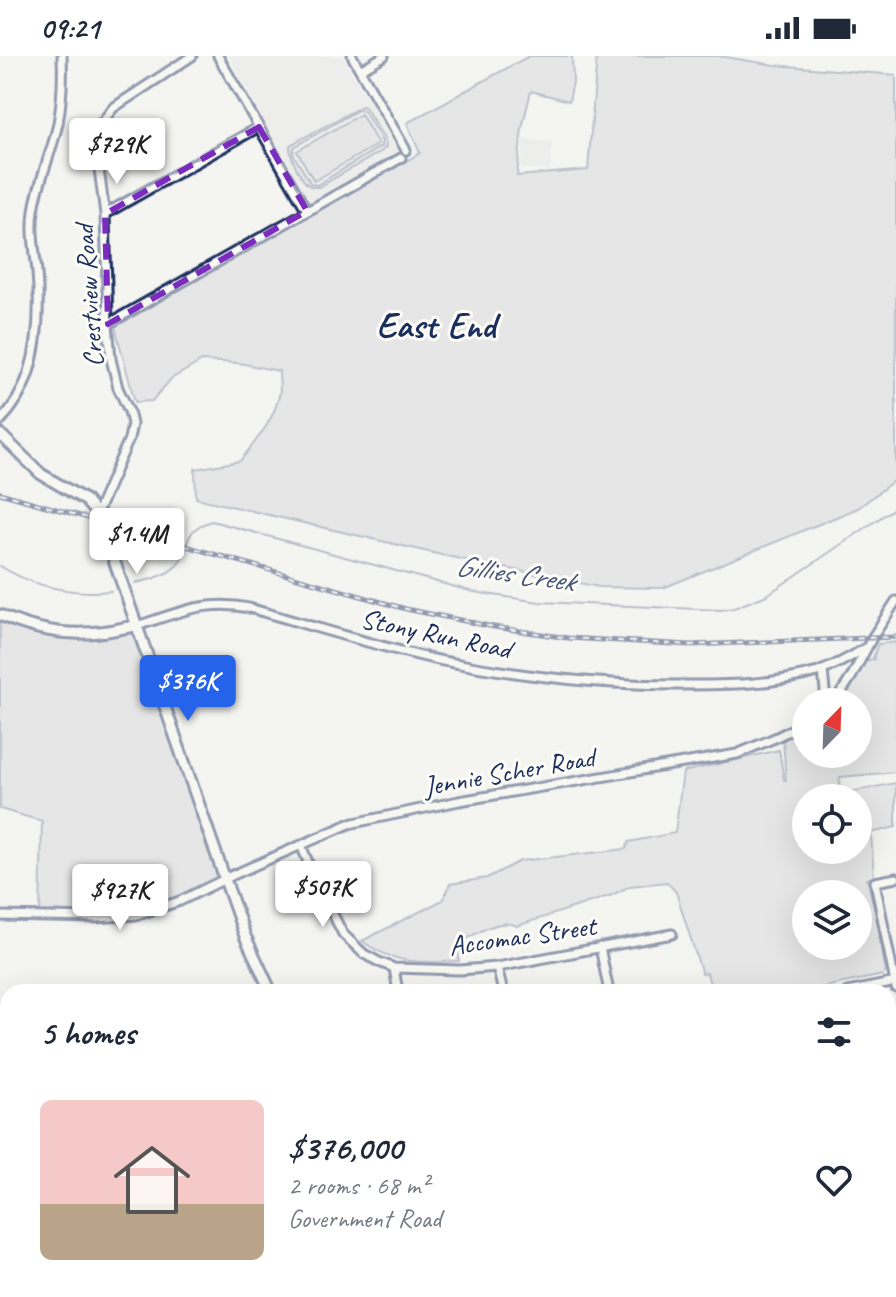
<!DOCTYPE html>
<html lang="en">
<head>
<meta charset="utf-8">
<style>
  :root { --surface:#fff; --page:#f2f2f3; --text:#1f2937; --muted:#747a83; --line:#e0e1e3; --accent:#2563eb }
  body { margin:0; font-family:Caveat,sans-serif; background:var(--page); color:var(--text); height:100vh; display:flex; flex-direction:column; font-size:30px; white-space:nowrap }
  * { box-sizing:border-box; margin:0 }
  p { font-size:26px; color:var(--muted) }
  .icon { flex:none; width:44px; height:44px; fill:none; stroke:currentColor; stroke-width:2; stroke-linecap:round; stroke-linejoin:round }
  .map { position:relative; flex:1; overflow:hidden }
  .side { position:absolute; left:0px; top:928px; width:896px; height:314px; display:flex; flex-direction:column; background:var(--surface); border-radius:24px 24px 0 0; box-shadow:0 8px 32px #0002 }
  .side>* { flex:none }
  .needle { width:52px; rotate:23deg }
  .controls { position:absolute; left:792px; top:632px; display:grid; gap:16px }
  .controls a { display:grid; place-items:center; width:80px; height:80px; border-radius:50%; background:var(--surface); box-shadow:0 8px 32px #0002; font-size:40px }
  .price { position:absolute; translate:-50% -68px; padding:0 18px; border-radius:8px; background:#fff; color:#222; font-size:26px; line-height:52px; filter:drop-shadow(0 2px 4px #0008) }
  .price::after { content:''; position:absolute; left:50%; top:48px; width:24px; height:18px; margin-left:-12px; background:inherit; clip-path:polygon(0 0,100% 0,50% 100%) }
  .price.current { background:var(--accent); color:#fff }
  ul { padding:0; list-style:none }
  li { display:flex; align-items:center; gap:24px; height:200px; padding:0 40px }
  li+li { border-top:2px solid var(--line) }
  li span { display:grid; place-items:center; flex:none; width:224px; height:160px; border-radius:12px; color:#555 }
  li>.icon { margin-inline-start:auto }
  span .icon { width:96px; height:96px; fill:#fffc; stroke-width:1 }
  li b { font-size:34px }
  h2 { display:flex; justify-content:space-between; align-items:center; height:96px; padding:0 40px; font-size:34px }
  .status { display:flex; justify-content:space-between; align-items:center; height:56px; padding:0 40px; background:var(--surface); direction:ltr }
  .status svg { height:22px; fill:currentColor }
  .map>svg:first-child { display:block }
  .built { fill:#e4e5e6 }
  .green { fill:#d4d6db; stroke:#78829c; stroke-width:2; fill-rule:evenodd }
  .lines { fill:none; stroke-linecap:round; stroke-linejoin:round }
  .stream { stroke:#717c98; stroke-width:2 }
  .minor-casing { stroke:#1b2f5e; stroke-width:13 }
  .major-casing { stroke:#1b2f5e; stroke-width:15 }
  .minor { stroke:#fdfcf7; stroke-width:7 }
  .major { stroke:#fdfcf7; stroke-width:9 }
  .rail-casing { stroke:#1b2f5e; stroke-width:5 }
  .rail { stroke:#fdfcf7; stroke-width:2; stroke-dasharray:6; stroke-linecap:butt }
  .marked { fill:none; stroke:#7b2cbf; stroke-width:6; stroke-dasharray:16 10; stroke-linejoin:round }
  .labels { text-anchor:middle; stroke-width:6; stroke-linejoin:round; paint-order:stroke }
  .street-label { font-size:28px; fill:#1b2f5e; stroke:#fdfcf7 }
  .water-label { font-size:30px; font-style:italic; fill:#46567b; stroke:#fdfcf7 }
  .district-label { font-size:36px; font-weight:bold; fill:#1b2f5e; stroke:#fdfcf7 }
</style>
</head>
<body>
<div class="status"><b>09:21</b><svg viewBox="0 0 49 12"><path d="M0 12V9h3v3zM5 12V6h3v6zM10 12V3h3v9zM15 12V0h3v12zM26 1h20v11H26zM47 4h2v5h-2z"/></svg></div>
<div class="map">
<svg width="896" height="1241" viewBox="0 0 896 1241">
  <rect width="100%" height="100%" fill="#f4f4f1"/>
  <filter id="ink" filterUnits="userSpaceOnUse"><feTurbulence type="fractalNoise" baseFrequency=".0125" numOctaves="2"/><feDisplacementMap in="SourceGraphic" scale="16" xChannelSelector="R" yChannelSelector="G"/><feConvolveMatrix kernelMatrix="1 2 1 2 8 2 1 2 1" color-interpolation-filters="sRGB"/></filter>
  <g filter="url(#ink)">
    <path class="built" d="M229,0H342L399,96L309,148Z
      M523,83L552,86L550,115L521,112Z"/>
    <path class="green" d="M529,0H572L573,26L569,45L531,35L522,72L517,120L588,114L597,0H719L775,9L896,19V423L858,452L663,532L599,531L446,500L196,442L195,413L240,405C256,385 276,362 280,335C280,329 279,321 279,315L239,307L202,305L171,323L152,345L135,346L115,271L420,97L407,67Z
      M362,50L365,51L385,84L386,91L382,95L319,131C313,131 311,132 306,127C299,119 289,100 290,89ZM358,54L364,55L382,85L381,90L317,129L311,128L293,98L294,91Z
      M361,58L378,88L314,125L297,95Z
      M0,559L56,575L137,570L225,823L138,859L40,861L42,765L0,753Z
      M896,586V716L840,721L839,738L896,727V771L871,777L874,821L867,823L880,876L879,882L886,916L883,919L799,936H712L707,917L702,918L676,836L667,826L630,830L612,839L517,870C499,861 474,879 458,888L459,905C420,907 395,909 362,885L443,844L450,828L487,822L520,805L626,793L629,786L675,777L683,716L779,694L784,724H786L783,683L806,674V698H858V646H839L863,605L874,603L873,602L878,588ZM806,742H858V794H806ZM806,838H858V890H806Z"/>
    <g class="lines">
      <path class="stream" d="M0,510C34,531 71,539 111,535
        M135,527C149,524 167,520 177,509C193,490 180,474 212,465L474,536L539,546L721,554L734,552L767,539L896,451"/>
      <g class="minor-casing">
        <path id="minor" d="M218,0L307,155
          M352,0L406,94
          M360,14L384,0
          M105,158L259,71
          M108,268L401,102
          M0,365C38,328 41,266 37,216C35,195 31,176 34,155C38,125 52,97 58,67C62,45 63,22 62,0
          M97,457L129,383L132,368L129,355L118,332L111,303L108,268L105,158L96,91L100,69L113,52L192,0
          M137,570C177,557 206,543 249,552C313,570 377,591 443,605C520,620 600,629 679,629C724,629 773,629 818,616C835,610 851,601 867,591
          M823,614L826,646
          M835,646L852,620L872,582L896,545
          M301,789L315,823L343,878L364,898L379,906L394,912L460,914L497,911L672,878
          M896,822L875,826L896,932
          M0,860L96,862L137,859L180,845L233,819L349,768L459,745L737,698L777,681L806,666
          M600,891L609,936
          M497,911L503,936
          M394,912L398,936
          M847,936L896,926
          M888,1032L896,1030
          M0,1071L8,1075
          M888,1137L896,1135
          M0,1174L8,1156
          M563,1234L565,1241
          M670,1234L672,1241
          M776,1234L777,1241
          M80,1241L83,1234
          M438,1241L449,1234
          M884,1241L896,1239"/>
      </g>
      <g class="major-casing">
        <path id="major" d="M0,378L41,418L85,444L99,461L228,832L245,880L271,936
          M0,559C31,573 65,580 99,576C112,575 125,571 137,570
          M357,1234L359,1241"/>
      </g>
      <use href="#minor" class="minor"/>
      <use href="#major" class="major"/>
      <g class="rail-casing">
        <path id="rail" d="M0,437L406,553L494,571L568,582L690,589L896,581"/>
      </g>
      <use href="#rail" class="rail"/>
    </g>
  </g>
  <path d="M0 0H896V1241H0ZM259,71L307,155L108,268L105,158Z" fill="#f4f4f1" fill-opacity=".55" fill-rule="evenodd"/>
  <path class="marked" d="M259,71L307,155L108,268L105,158Z"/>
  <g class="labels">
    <g class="street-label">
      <text transform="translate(88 240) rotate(-94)" y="10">Crestview Road</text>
      <text transform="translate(436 577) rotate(12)" y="10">Stony Run Road</text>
      <text transform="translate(509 715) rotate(-10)" y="10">Jennie Scher Road</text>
      <text transform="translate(522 879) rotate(-8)" y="10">Accomac Street</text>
    </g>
    <g class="water-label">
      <text transform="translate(515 517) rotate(8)" y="10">Gillies Creek</text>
    </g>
    <g class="district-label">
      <text x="436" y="281">East End</text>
    </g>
  </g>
</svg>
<div class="controls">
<a><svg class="needle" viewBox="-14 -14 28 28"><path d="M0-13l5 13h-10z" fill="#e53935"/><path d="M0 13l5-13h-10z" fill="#747a83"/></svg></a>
<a><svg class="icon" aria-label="locate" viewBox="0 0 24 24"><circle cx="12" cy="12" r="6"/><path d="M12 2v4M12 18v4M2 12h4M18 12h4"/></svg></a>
<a><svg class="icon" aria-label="layers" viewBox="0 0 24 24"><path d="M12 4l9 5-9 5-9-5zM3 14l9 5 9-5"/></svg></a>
</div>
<b class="price" style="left:117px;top:130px">$729K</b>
<b class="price" style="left:137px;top:520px">$1.4M</b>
<b class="price current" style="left:188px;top:667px">$376K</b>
<b class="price" style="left:323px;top:873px">$507K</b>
<b class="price" style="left:120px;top:876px">$927K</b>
<section class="side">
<h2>5 homes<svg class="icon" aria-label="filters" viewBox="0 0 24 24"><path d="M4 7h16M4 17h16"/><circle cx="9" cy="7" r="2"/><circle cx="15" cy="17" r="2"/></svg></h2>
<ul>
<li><span style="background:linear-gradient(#f6c9c9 65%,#b9a48a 0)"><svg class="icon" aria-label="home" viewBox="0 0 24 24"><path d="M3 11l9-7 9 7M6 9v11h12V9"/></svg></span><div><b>$376,000</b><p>2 rooms · 68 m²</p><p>Government Road</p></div><svg class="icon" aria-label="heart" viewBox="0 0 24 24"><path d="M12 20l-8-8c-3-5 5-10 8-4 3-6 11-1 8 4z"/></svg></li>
</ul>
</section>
</div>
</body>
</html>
